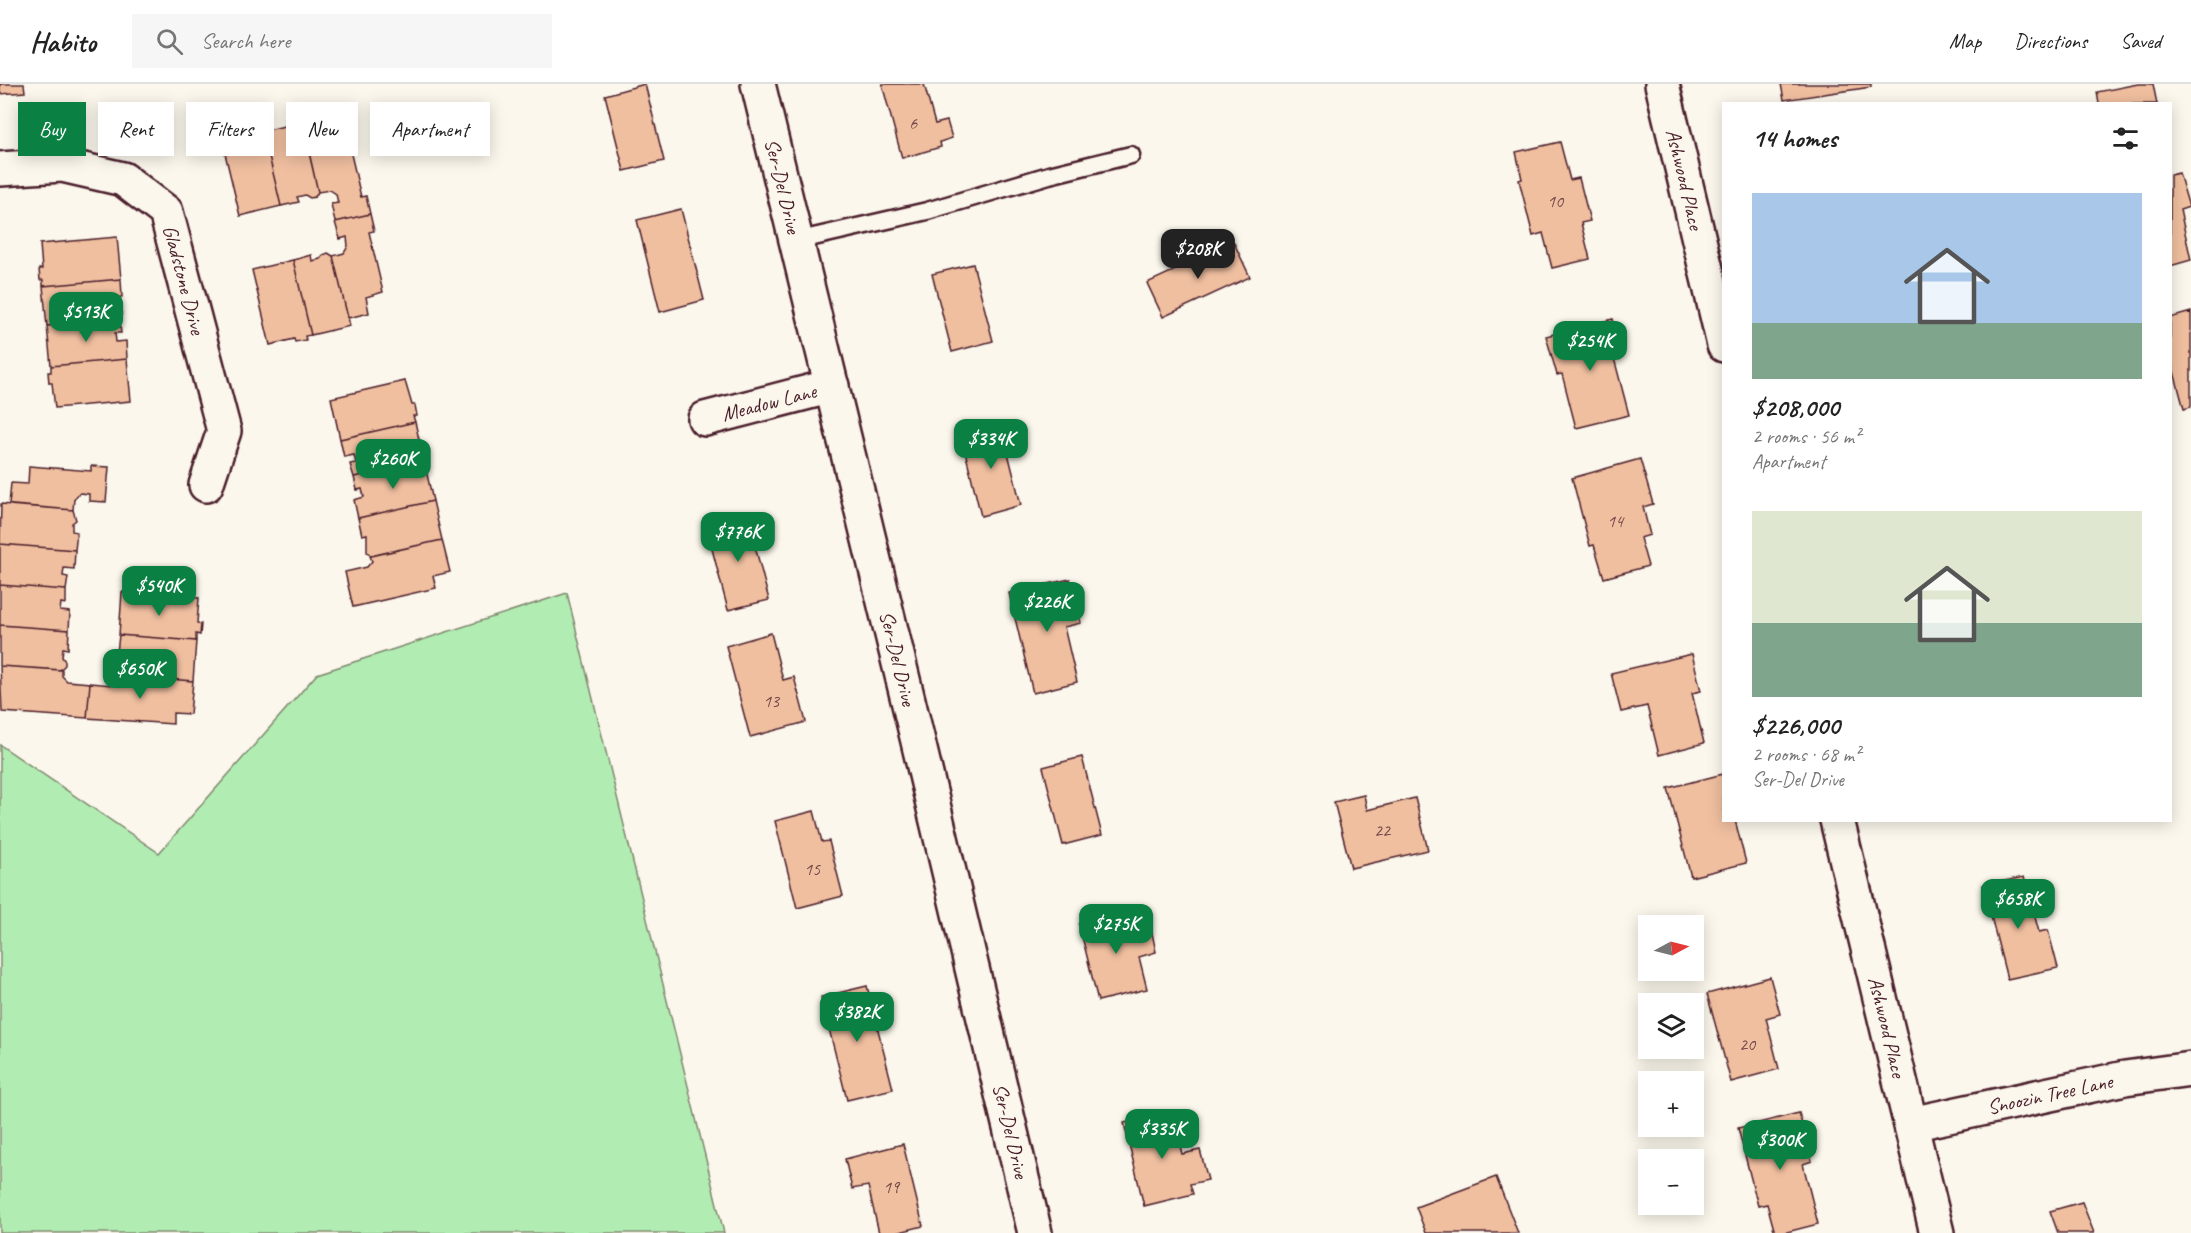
<!DOCTYPE html>
<html lang="en">
<head>
<meta charset="utf-8">
<style>
  :root { --surface:#fff; --page:#f6f6f6; --text:#222; --muted:#767676; --line:#e0e0e0; --accent:#0b8043 }
  body { margin:0; font-family:Caveat,sans-serif; background:var(--page); color:var(--text); height:100vh; display:flex; flex-direction:column; font-size:22px; white-space:nowrap }
  * { box-sizing:border-box; margin:0 }
  p { font-size:20px; color:var(--muted) }
  .icon { flex:none; width:33px; height:33px; fill:none; stroke:currentColor; stroke-width:2; stroke-linecap:round; stroke-linejoin:round }
  .map { position:relative; flex:1; overflow:hidden }
  .panel { position:absolute; left:1722px; top:18px; width:450px; height:720px; display:flex; flex-direction:column; background:var(--surface); border-radius:0px; box-shadow:0 3px 15px #0003 }
  .panel>* { flex:none }
  .banner { position:absolute; left:18px; top:18px; width:570px; height:54px; display:flex; gap:12px }
  .needle { width:39px; rotate:83deg }
  .fabs { position:absolute; left:1638px; top:831px; display:grid; gap:12px }
  .fabs a { display:grid; place-items:center; width:66px; height:66px; border-radius:0px; background:var(--surface); box-shadow:0 3px 15px #0003; font-size:30px }
  .price { position:absolute; translate:-50% -51px; padding:0 14px; border-radius:12px; background:var(--accent); color:#fff; font-size:20px; line-height:39px; filter:drop-shadow(0 2px 3px #0008) }
  .price::after { content:''; position:absolute; left:50%; top:36px; width:18px; height:14px; margin-left:-9px; background:inherit; clip-path:polygon(0 0,100% 0,50% 100%) }
  .price.active { background:#222; color:#fff }
  ul { padding:0; list-style:none }
  li { display:grid; align-content:center; gap:12px; height:318px; padding:0 30px }
  li span { display:grid; place-items:center; height:186px; border-radius:0px; color:#555 }
  li>.icon { margin-inline-start:auto }
  span .icon { width:108px; height:108px; fill:#fffc; stroke-width:1 }
  li b { font-size:26px }
  h2 { display:flex; justify-content:space-between; align-items:center; height:72px; padding:0 30px; font-size:26px }
  .pill { padding:0 21px; border-radius:0px; background:var(--surface); box-shadow:0 3px 15px #0003; font-size:21px; line-height:54px }
  .pill.active { background:var(--accent); color:#fff }
  header { display:flex; align-items:center; gap:36px; box-sizing:border-box; height:84px; padding:0 30px; background:var(--surface); border-bottom:2px solid var(--line) }
  header strong { font-size:28px }
  nav { display:flex; gap:33px; margin-inline-start:auto; font-size:21px }
  .search { width:420px; height:54px; background:var(--page); display:flex; align-items:center; gap:15px; box-sizing:border-box; padding:0 21px; border-radius:0px; color:var(--muted); font-size:22px }
  .map>svg:first-child { display:block }
  .green { fill:#b1edb2; stroke:#7e866e; stroke-width:1.5 }
  .building { fill:#f0bfa0; stroke:#4a1f2b; stroke-width:1.5 }
  .lines { fill:none; stroke-linecap:round; stroke-linejoin:round }
  .service-casing { stroke:#4a1f2b; stroke-width:21 }
  .minor-casing { stroke:#4a1f2b; stroke-width:38 }
  .service { stroke:#fbf7ec; stroke-width:16 }
  .minor { stroke:#fbf7ec; stroke-width:33 }
  .labels { text-anchor:middle; stroke-width:4.5; stroke-linejoin:round; paint-order:stroke }
  .number-label { font-size:18px; fill:#744748 }
  .street-label { font-size:21px; fill:#4a1f2b; stroke:#fbf7ec }
</style>
</head>
<body>
<header>
<strong>Habito</strong>
<div class="search"><svg class="icon" aria-label="search" viewBox="0 0 24 24"><circle cx="10" cy="10" r="6"/><path d="M15 15l6 6"/></svg>Search here</div>
<nav><a>Map</a><a>Directions</a><a>Saved</a></nav>
</header>
<div class="map">
<svg width="2191" height="1149" viewBox="0 0 2191 1149">
  <rect width="100%" height="100%" fill="#fbf7ec"/>
  <filter id="ink" filterUnits="userSpaceOnUse"><feTurbulence type="fractalNoise" baseFrequency=".0167" numOctaves="2"/><feDisplacementMap in="SourceGraphic" scale="12" xChannelSelector="R" yChannelSelector="G"/><feConvolveMatrix kernelMatrix="1 2 1 2 8 2 1 2 1" color-interpolation-filters="sRGB"/></filter>
  <g filter="url(#ink)">
    <path class="green" d="M567,509L724,1149H0V661L159,769L317,590Z"/>
    <path class="building" d="M0,0H24L25,8L0,10Z
      M645,0L664,77L624,87L605,11Z
      M882,0H924L935,40L947,37L952,54L940,58L941,63L902,74Z
      M1781,0H1871V3L1784,16Z
      M2138,0H2153L2157,20H2099L2097,8Z
      M302,38L318,108L315,113L310,114L305,111L297,113L299,118L281,122L263,47Z
      M325,41L329,58L347,53L361,113L366,112L370,130L335,138L331,120L338,119L336,110L330,106L318,108L304,46Z
      M256,45L257,49L263,47L281,122L240,132L222,57L247,51L246,48Z
      M1560,58L1570,96L1579,94L1590,137L1581,139L1590,175L1552,184L1543,149L1533,152L1519,96L1522,95L1516,68Z
      M2179,89L2189,123L2180,126L2191,176L2170,182V91Z
      M681,125L704,216L660,228L637,136Z
      M370,130L374,147L369,148L383,208L366,213L369,229L348,234L333,172L344,169L348,162L347,153L340,155L335,138Z
      M117,153L121,195L43,202V196H40L39,185H42L40,160Z
      M1234,159L1250,193L1163,233L1147,199Z
      M328,169L333,172L350,242L311,251L293,176L311,171L312,177L320,175L323,171Z
      M293,176L311,251L305,252L306,256L295,258L294,255L270,261L252,186Z
      M973,180L993,257L952,268L932,190Z
      M121,195L122,213L117,214L122,230L119,235L47,242L43,202Z
      M2191,228V323L2184,325L2170,273V234Z
      M119,235L121,249H115L116,258L126,257L127,275L51,282L47,242Z
      M1613,235L1623,272L1614,274L1629,331L1576,344L1562,290L1557,291L1546,252Z
      M127,275L131,317L55,324L52,299H49L48,288H51V282Z
      M405,297L412,321H415L417,332H413L415,338L340,355L331,314Z
      M415,338L424,377L354,393L350,380L356,379L354,371L344,373L340,355Z
      M1001,341L1021,421L981,432L961,351Z
      M1640,375L1653,420L1643,423L1650,451L1640,454L1648,482L1604,494L1594,461L1590,462L1572,394Z
      M424,377L433,417L358,434L354,416L364,413L362,405L357,406L354,393Z
      M29,382L91,387V382L109,383L106,418L89,417V410L80,409L74,415L73,426L9,421L11,399L28,400Z
      M433,417L442,456L372,472L367,468V450L362,451L358,434Z
      M1,420L73,426L76,436L72,439V447L77,448L75,466L0,460Z
      M747,431L769,516L728,526L706,442Z
      M442,456L450,488L433,492L436,504L353,523L345,488L367,483L372,477L370,472Z
      M0,460L75,466L74,485L64,484L63,492L68,493L66,506L0,501Z
      M1070,495L1081,539L1064,543L1077,598L1033,609L1009,509Z
      M0,501L66,506V520L61,519L60,527L70,528L69,546L0,541Z
      M122,508L199,514L197,539L201,540L200,551L196,550V557L119,551Z
      M0,541L69,546L68,565L63,564L62,573L65,577V581L60,586L0,582Z
      M771,549L783,596L794,593L806,638L750,653L726,562Z
      M119,551L196,557L193,597L121,591L118,581L122,578V569H117Z
      M1692,570L1701,607L1692,609L1704,659L1659,671L1647,622L1621,628L1611,589Z
      M0,582L62,586V592L67,597L90,599L87,634L2,628Z
      M119,591L193,597L190,630L173,629V640L87,634L90,599L113,601L119,596Z
      M1082,673L1102,751L1063,761L1043,683Z
      M1723,690L1724,736H1735L1746,779L1691,793L1668,704Z
      M1364,711L1367,726L1415,714L1428,766L1351,784L1334,718Z
      M814,727L822,758L829,757L843,812L797,824L775,737Z
      M2024,793L2039,848L2048,846L2058,884L2007,895L1983,801Z
      M1129,827L1135,853L1152,849L1156,868L1139,873L1147,905L1098,917L1079,840Z
      M1770,893L1780,930L1766,934L1779,985L1731,998L1707,910Z
      M867,902L893,1005L847,1016L821,913Z
      M1172,1027L1182,1070L1200,1066L1208,1096L1190,1100L1193,1110L1144,1122L1124,1039Z
      M1799,1029L1812,1077L1803,1080L1818,1140L1783,1149H1775L1767,1120L1758,1122L1738,1044Z
      M903,1060L923,1142L896,1149H879L868,1102L852,1105L845,1075Z
      M1496,1093L1518,1149H1426L1416,1123Z
      M2082,1118L2094,1149H2058L2050,1127Z"/>
    <g class="lines">
      <g class="service-casing">
        <path id="service" d="M796,157L927,127L1049,91L1131,71"/>
      </g>
      <g class="minor-casing">
        <g id="minor">
          <path id="s1" d="M758,0L917,653L1035,1149"/>
          <path id="s2" d="M1662,0L1724,261"/>
          <path id="s3" d="M0,85L62,81L123,95L166,128L224,347L206,401"/>
          <path id="s4" d="M705,335L832,302"/>
          <path id="s5" d="M1837,736L1937,1149"/>
          <path id="s6" d="M1911,1040L2125,994L2191,985"/>
        </g>
      </g>
      <use href="#service" class="service"/>
      <use href="#minor" class="minor"/>
    </g>
  </g>
  <g class="labels">
    <g class="number-label">
      <text x="913" y="45">6</text>
      <text x="1555" y="123">10</text>
      <text x="1615" y="443">14</text>
      <text x="771" y="623">13</text>
      <text x="1382" y="752">22</text>
      <text x="812" y="791">15</text>
      <text x="1747" y="966">20</text>
      <text x="891" y="1109">19</text>
    </g>
    <g class="street-label">
      <text dy="7" stroke="none"><textPath href="#s2" startOffset="98">Ashwood Place</textPath></text>
      <text dy="7" stroke="none"><textPath href="#s1" startOffset="105">Ser-Del Drive</textPath></text>
      <text dy="7" stroke="none"><textPath href="#s3" startOffset="249">Gladstone Drive</textPath></text>
      <text dy="7" stroke="none"><textPath href="#s4" startOffset="66">Meadow Lane</textPath></text>
      <text dy="7" stroke="none"><textPath href="#s1" startOffset="591">Ser-Del Drive</textPath></text>
      <text dy="7" stroke="none"><textPath href="#s5" startOffset="213">Ashwood Place</textPath></text>
      <text dy="7" stroke="none"><textPath href="#s6" startOffset="142">Snoozin Tree Lane</textPath></text>
      <text dy="7" stroke="none"><textPath href="#s1" startOffset="1077">Ser-Del Drive</textPath></text>
    </g>
  </g>
</svg>
<div class="fabs">
<a><svg class="needle" viewBox="-14 -14 28 28"><path d="M0-13l5 13h-10z" fill="#e53935"/><path d="M0 13l5-13h-10z" fill="#767676"/></svg></a>
<a><svg class="icon" aria-label="layers" viewBox="0 0 24 24"><path d="M12 4l9 5-9 5-9-5zM3 14l9 5 9-5"/></svg></a>
<a>+</a>
<a>−</a>
</div>
<b class="price active" style="left:1198px;top:196px">$208K</b>
<b class="price" style="left:86px;top:259px">$513K</b>
<b class="price" style="left:1590px;top:288px">$254K</b>
<b class="price" style="left:991px;top:386px">$334K</b>
<b class="price" style="left:393px;top:406px">$260K</b>
<b class="price" style="left:738px;top:479px">$776K</b>
<b class="price" style="left:159px;top:533px">$540K</b>
<b class="price" style="left:1047px;top:549px">$226K</b>
<b class="price" style="left:140px;top:616px">$650K</b>
<b class="price" style="left:2018px;top:846px">$658K</b>
<b class="price" style="left:1116px;top:871px">$275K</b>
<b class="price" style="left:857px;top:959px">$382K</b>
<b class="price" style="left:1162px;top:1076px">$335K</b>
<b class="price" style="left:1780px;top:1087px">$300K</b>
<div class="banner">
<a class="pill active">Buy</a>
<a class="pill">Rent</a>
<a class="pill">Filters</a>
<a class="pill">New</a>
<a class="pill">Apartment</a>
</div>
<section class="panel">
<h2>14 homes<svg class="icon" aria-label="filters" viewBox="0 0 24 24"><path d="M4 7h16M4 17h16"/><circle cx="9" cy="7" r="2"/><circle cx="15" cy="17" r="2"/></svg></h2>
<ul>
<li><span style="background:linear-gradient(#a9c7e8 70%,#7fa58c 0)"><svg class="icon" aria-label="home" viewBox="0 0 24 24"><path d="M3 11l9-7 9 7M6 9v11h12V9"/></svg></span><div><b>$208,000</b><p>2 rooms · 56 m²</p><p>Apartment</p></div></li>
<li><span style="background:linear-gradient(#dfe7d0 60%,#7fa58c 0)"><svg class="icon" aria-label="home" viewBox="0 0 24 24"><path d="M3 11l9-7 9 7M6 9v11h12V9"/></svg></span><div><b>$226,000</b><p>2 rooms · 68 m²</p><p>Ser-Del Drive</p></div></li>
</ul>
</section>
</div>
</body>
</html>
